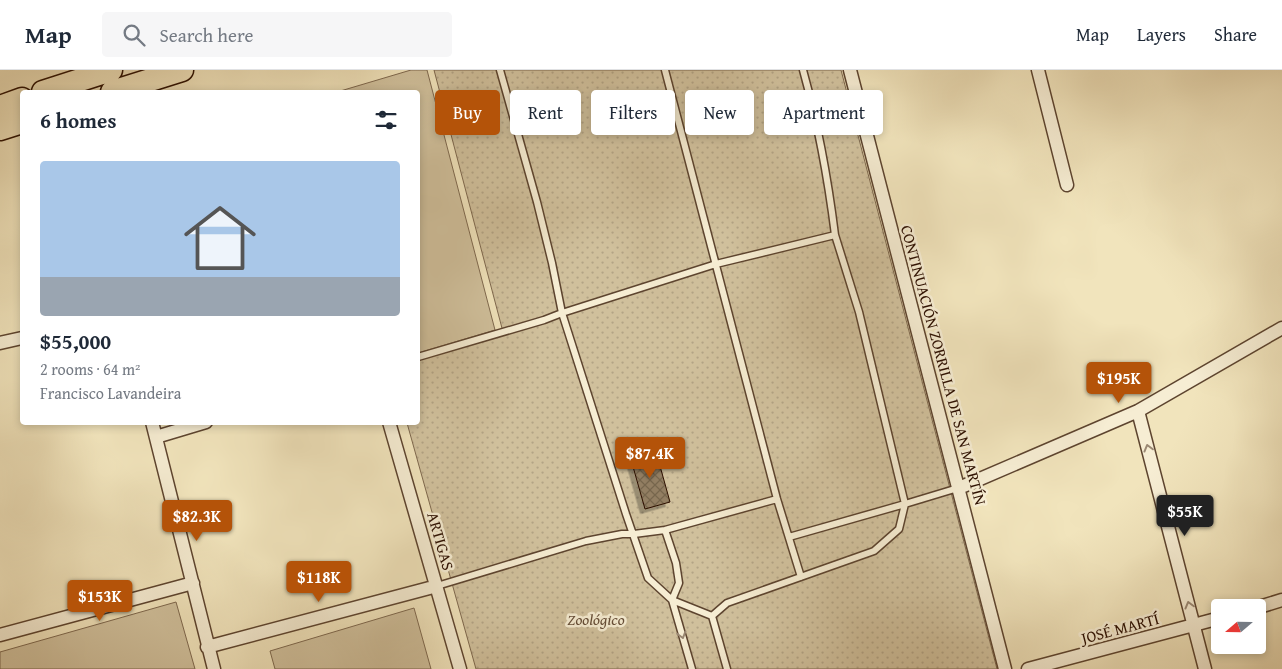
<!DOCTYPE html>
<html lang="en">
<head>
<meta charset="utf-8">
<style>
  :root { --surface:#fff; --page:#f6f6f7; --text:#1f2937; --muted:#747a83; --line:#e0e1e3; --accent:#b45309 }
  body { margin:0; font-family:"Gentium Book Plus",serif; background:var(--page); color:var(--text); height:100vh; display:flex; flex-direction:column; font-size:19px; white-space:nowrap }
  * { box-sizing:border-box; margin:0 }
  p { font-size:16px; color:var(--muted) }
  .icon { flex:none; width:28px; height:28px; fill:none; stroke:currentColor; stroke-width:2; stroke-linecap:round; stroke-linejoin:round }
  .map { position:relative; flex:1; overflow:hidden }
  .drawer { position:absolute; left:20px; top:20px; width:400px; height:335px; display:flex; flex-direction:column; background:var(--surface); border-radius:5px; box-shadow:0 2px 8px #0003 }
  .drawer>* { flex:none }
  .hud { position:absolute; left:435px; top:20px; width:475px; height:45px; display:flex; gap:10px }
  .needle { width:32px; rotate:250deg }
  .fabs { position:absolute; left:1211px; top:529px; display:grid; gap:10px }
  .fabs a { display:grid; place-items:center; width:55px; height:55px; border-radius:5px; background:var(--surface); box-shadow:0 2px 8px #0003; font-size:25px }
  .price { position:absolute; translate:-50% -42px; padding:0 11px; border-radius:5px; background:var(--accent); color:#fff; font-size:16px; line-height:32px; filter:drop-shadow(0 1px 2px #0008) }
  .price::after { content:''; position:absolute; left:50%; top:30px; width:15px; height:11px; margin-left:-8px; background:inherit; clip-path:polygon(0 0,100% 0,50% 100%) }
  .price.active { background:#222; color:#fff }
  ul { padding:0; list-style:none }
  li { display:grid; align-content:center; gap:10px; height:265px; padding:0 20px }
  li+li { border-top:1px solid var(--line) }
  li span { display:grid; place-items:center; height:155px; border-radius:5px; color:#555 }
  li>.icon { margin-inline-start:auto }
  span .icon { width:90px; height:90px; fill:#fffc; stroke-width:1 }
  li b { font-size:21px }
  h2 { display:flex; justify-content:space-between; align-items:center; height:60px; padding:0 20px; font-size:21px }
  .pill { padding:0 18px; border-radius:5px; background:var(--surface); box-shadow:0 2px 8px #0003; font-size:18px; line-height:45px }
  .pill.active { background:var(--accent); color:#fff }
  header { display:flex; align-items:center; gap:30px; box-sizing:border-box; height:70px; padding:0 25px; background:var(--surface); border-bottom:1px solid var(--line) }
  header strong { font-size:24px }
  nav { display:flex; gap:28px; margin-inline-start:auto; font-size:18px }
  .search { width:350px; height:45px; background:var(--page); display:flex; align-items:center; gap:12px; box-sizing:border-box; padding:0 18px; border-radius:5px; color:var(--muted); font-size:19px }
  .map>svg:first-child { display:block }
  .grass { fill:#d0c09c; stroke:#7e684e }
  .park { fill:url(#park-dots); stroke:#7e684e }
  .building { fill:url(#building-cross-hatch); stroke:#2c0f00; filter:url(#shadow) }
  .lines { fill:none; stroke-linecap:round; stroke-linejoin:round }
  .lane-casing { stroke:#5d442f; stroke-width:9 }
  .street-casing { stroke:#5d442f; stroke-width:15 }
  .highway-casing { stroke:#2c0f00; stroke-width:25 }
  .lane { stroke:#f6edd3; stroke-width:6 }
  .street { stroke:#f6edd3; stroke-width:12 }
  .highway { stroke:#f1e4bc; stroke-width:22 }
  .oneway { stroke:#9b8974 }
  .labels { text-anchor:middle; stroke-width:5; stroke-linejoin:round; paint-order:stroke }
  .street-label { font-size:16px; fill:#2c0f00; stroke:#f6edd3 }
  .park-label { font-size:16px; font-style:italic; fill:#654d37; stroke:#f6edd3 }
</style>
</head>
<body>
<header>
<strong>Map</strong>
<div class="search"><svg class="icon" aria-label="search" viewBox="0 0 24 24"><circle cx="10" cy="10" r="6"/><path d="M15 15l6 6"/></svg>Search here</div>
<nav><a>Map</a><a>Layers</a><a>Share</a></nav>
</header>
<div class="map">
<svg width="1282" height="599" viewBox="0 0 1282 599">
  <defs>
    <pattern id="park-dots" width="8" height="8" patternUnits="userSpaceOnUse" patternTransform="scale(1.25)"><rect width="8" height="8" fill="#d0c09c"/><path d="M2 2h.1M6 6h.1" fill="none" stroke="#b3a485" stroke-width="1.8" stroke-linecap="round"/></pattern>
    <pattern id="building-cross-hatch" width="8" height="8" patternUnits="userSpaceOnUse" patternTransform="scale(1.25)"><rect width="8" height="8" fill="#927e62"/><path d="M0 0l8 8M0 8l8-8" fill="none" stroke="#77664e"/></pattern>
    <filter id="shadow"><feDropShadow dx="-4.5" dy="4.5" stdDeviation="0" flood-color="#0004"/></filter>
  </defs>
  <rect width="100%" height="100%" fill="#f1e4bc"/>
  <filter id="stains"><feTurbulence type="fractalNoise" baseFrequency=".004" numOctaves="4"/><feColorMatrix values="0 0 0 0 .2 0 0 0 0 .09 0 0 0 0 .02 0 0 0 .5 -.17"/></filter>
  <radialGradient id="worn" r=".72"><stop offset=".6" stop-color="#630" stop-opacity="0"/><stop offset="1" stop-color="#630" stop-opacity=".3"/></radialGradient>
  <path class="grass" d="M411,0H427L495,260L418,283V22H337Z
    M176,532L195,599H0V582Z
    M414,538L431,599H275L270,581Z"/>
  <path class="park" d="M434,0H841L997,599H476L407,353L418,352V288L503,262Z"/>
  <path class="building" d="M655,378L670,432L645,439L630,386Z"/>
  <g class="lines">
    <g class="lane-casing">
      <path id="lane" d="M500,0L537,132L552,193L562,243L626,444L648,508L672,530L712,546
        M665,0L777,429L801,507
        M803,0C818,54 828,109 835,165
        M418,287L544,250L562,243L716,194L835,165L859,242L905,434L958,418
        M665,460L676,493L679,513L672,530L692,599
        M789,467L905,434
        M437,516L586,471L622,464H634L665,460L777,429
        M712,546L727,533L874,481L899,459L905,434
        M712,546L727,599"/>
    </g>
    <g class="street-casing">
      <path id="street" d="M850,0L1005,599
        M1038,0L1067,115
        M0,273L22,268
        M1138,341L1205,599
        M152,352L214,599
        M389,352L460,599
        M156,367L206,352
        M959,418L1138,341L1282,258
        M1256,538L1282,530
        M0,565L193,513
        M207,577L437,516
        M1028,599L1220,548"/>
    </g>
    <g class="highway-casing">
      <path id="highway" d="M43,22L111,0
        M112,22L182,0
        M0,37L22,29
        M0,59L22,52"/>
    </g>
    <use href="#lane" class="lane"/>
    <use href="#street" class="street"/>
    <use href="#highway" class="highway"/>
  </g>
  <defs><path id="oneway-chevron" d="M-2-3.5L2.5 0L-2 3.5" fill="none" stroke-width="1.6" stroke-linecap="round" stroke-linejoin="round" transform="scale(1.25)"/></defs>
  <g class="oneway">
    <use href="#oneway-chevron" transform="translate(1148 378) rotate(-105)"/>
    <use href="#oneway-chevron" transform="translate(1189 535) rotate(-105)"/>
    <use href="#oneway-chevron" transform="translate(682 565) rotate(74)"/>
  </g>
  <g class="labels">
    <g class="street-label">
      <text transform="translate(944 295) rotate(75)" y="6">CONTINUACIÓN ZORRILLA DE SAN MARTÍN</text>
      <text transform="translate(441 471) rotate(74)" y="6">ARTIGAS</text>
      <text transform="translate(1120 558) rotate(-15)" y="6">JOSÉ MARTÍ</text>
    </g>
    <g class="park-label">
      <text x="596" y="555">Zoológico</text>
    </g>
  </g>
  <rect width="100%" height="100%" filter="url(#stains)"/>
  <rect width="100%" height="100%" fill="url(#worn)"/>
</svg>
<div class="fabs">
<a><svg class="needle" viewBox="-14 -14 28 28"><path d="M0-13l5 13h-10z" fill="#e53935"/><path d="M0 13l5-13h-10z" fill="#747a83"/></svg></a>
</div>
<b class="price" style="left:1119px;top:334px">$195K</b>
<b class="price" style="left:650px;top:409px">$87.4K</b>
<b class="price active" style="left:1185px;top:467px">$55K</b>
<b class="price" style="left:197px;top:472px">$82.3K</b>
<b class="price" style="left:319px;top:533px">$118K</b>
<b class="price" style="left:100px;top:552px">$153K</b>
<div class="hud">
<a class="pill active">Buy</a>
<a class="pill">Rent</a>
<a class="pill">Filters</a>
<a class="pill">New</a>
<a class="pill">Apartment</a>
</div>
<section class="drawer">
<h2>6 homes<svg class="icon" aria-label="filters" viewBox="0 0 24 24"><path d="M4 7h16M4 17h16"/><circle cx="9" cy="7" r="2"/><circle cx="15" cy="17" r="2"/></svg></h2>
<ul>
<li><span style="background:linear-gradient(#a9c7e8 75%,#9aa5b1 0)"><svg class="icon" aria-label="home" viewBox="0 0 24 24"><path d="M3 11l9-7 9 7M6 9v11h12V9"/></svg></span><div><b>$55,000</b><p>2 rooms · 64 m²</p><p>Francisco Lavandeira</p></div></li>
</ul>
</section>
</div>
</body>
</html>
